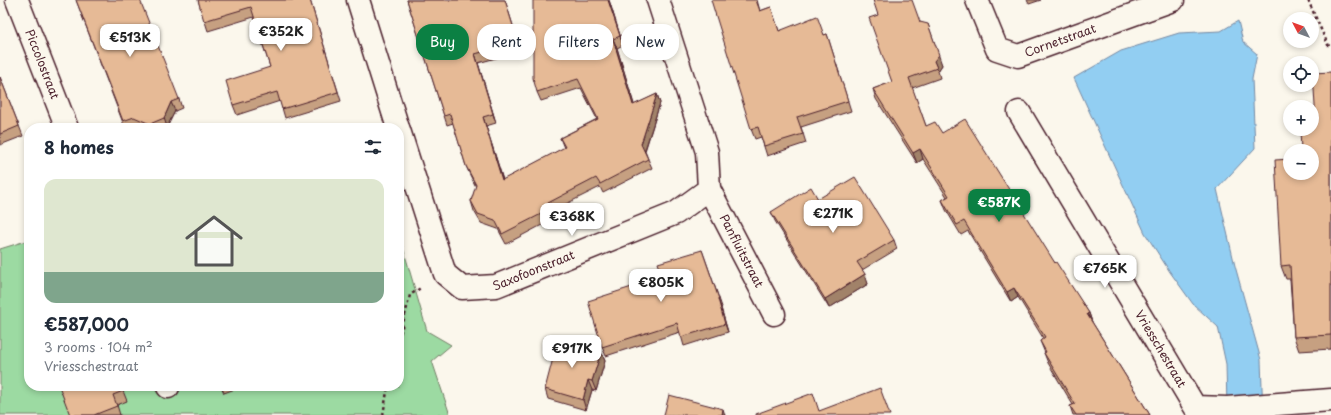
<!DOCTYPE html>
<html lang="en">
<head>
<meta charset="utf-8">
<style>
  :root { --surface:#fff; --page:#f6f6f7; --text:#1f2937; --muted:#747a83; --line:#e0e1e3; --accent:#0b8043 }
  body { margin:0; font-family:"Playpen Sans",sans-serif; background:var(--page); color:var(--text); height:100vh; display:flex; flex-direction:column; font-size:15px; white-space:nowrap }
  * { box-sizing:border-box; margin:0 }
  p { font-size:13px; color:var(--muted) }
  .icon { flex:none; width:22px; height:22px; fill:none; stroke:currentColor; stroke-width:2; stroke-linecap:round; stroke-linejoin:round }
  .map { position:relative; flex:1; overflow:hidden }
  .drawer { position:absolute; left:24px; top:123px; width:380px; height:268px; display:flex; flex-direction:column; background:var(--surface); border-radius:16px; box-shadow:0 2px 6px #0003 }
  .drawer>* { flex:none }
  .guide { position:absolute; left:416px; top:24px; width:380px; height:36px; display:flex; gap:8px }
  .needle { width:26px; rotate:311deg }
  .buttons { position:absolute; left:1283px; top:12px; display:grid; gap:8px }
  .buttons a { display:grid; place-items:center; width:36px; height:36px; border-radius:50%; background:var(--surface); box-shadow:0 2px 6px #0003; font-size:20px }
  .price { position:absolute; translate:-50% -34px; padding:0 9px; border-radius:8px; background:#fff; color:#222; font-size:13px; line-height:26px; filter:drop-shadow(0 1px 2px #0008) }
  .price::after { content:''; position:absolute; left:50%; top:24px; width:12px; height:9px; margin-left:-6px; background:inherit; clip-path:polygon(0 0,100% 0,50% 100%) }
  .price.active { background:var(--accent); color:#fff }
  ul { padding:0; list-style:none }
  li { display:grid; align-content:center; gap:8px; height:212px; padding:0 20px }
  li+li { border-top:1px solid var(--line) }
  li span { display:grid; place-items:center; height:124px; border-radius:12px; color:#555 }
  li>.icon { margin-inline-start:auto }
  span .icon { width:72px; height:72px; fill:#fffc; stroke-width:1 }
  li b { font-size:17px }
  h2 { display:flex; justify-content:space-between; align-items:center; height:48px; padding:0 20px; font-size:17px }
  .pill { padding:0 14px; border-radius:16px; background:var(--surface); box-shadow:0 2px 6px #0003; font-size:14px; line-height:36px }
  .pill.active { background:var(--accent); color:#fff }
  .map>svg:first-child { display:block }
  .green { fill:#9cdaa2; stroke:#737c66 }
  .water { fill:#92cef2; stroke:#7588a2 }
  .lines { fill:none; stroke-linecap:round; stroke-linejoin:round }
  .minor-casing { stroke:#4a1f2b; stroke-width:25 }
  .path { stroke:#4a1f2b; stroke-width:2.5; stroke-dasharray:3 3; stroke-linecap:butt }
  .minor { stroke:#fbf7ec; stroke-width:22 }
  .wall { fill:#c6a081; stroke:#4a1f2b }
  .shaded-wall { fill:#a18269; stroke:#4a1f2b }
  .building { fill:#e6ba96; stroke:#4a1f2b }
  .labels { text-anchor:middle; stroke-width:4; stroke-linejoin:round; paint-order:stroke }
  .street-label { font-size:12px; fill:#4a1f2b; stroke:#fbf7ec }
</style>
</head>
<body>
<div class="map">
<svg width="1331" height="415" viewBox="0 0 1331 415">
  <rect width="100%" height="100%" fill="#fbf7ec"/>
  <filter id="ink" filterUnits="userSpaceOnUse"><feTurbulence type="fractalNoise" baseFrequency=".025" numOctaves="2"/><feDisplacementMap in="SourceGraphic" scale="8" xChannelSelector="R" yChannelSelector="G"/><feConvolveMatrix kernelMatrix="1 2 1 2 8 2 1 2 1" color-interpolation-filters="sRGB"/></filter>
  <g filter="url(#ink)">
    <path class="green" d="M399,234L427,331L451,345L432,361L450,415H0V249L29,240V386H399Z"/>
    <path class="water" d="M1238,21L1243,42L1257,54L1252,79L1255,148L1217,189L1235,266L1261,360L1263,415L1227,408L1226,364L1218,327L1193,304L1170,272L1145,233L1074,78L1121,51L1179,33L1221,31Z"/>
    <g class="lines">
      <g class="minor-casing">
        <g id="minor">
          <path id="s1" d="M17,0L67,128"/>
          <path d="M358,0L398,128"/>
          <path id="s2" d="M977,0L997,49L1018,56L1173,0"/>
          <path id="s3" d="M1019,112L1195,407L1227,408L1331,400"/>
          <path id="s4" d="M399,130L445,274L462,288L496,286L676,213L709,189L707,152L658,0"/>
          <path id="s5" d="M709,189L774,314"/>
          <path d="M168,386V387"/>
        </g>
      </g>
      <path class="path" d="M1308,0L1328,45L1331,44
        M399,339L410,295L422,287
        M383,415L388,386"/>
      <use href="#minor" class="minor"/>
    </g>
    <path class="wall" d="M76,0L179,99L182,108L175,111L167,127L142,128L138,126L132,128H125Z
      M198,0H310L341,101L285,118L280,101L237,115L233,105L270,67L254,17L208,31Z
      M407,0H505L521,51L478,63L496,123L486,126L503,180L564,148L560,138L597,119L581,88L541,101L537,92L609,0L623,45L617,48L634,105L657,94L660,103L645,151L648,159L652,168L603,193L600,187L552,211L555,218L506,244L498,229L481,223L474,211L471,201L476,187L470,175L466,166L453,123L447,125Z
      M757,0L760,11L771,7L779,31L824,35L827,34L851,111L801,127L806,143L767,156L761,137L755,139L751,129Z
      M1027,0H1041L1029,4Z
      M878,15L920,22L942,65L938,71L940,78L912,88L926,126L942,133L1055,263L1089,313L1092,322L1150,415H1073L1070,406L1073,405L1048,363L1044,353H1045L1040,341L1043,338L1018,297L1011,302L968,231L961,235L946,210L942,200L947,197L923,159L917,163L876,99L873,89L892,82Z
      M1331,72V349L1299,351L1294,337L1290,279H1286L1281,266L1312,173L1316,122Z
      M0,77L23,136L0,145Z
      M818,199L894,240L897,249L862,270L868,284L829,308L775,221L771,212Z
      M702,250L722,307L721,308L728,332L684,346L680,332L606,356L602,347L663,277Z
      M601,352L605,361L596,391L592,390L586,410L548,399L545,389Z
      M121,386L127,401L117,405L120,415H70Z
      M221,386H243L224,393Z"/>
    <path class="shaded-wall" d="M608,0H609L623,45Z
      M928,24L942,65L938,71L934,61Z
      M613,39L617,48L637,114L633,105Z
      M475,54L478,63L496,123L493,114Z
      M657,94L660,103L644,153L641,144Z
      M171,102L175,111L167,127L164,118Z
      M483,117L486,126L506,190L502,180Z
      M920,149L923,159L917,163L913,153Z
      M865,274L868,284L829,308L825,299Z
      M1014,288L1018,297L1011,302L1007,292Z
      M718,299L721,308L728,332L725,324Z
      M1089,313L1092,322L1087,314Z
      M601,352L605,361L596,391L592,381Z
      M588,380L592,390L586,410L583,400Z
      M723,409L725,415H722Z"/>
    <path class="building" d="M76,0H140L179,99L171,102L164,118L150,124L134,117L123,121Z
      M198,0H310L338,92L282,109L277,92L233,105L226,81L270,67L251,7L204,21Z
      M407,0H505L518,42L475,54L493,114L483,117L502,180L565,147L560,138L598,119L578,79L537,92L533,78V0H608L620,36L613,39L633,105L657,94L641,144L648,159L600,184L596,178L548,203L551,209L502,234L495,220L478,214L471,201L476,185L466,166L450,114L444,116Z
      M711,0H756L760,11L771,7L779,31L817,16L824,35L827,34L848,101L797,117L803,134L764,146L758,127L751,129Z
      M873,0H912L920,22L928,24L939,55L934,61L937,68L909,78L926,126L935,122L942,133L965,119L1055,263L1056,262L1089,313L1087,314L1150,415H1076L1070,406L1075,404L1044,353L1046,352L1040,341L1045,337L1014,288L1007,292L964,221L957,225L942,200L949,196L920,149L913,153L873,89L892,82L869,18L878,15Z
      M1331,72V335L1294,337L1290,265L1281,266L1275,160L1290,159V173H1312V151H1301L1300,129H1312V122H1316L1313,73Z
      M0,77L19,126L0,134Z
      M855,177L894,240L857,262L865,274L825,299L771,212L811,187L818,199Z
      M702,250L719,299H718L725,324L681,337L677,323L602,347L588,301L663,277L658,263Z
      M558,339L601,352L592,381L588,380L583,400L545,389Z
      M59,386H121L123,391L113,395L117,406L94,415H70Z
      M880,388L890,415H756V414L813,393L819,411Z
      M669,395L723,409L722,415H664Z"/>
  </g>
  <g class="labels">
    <g class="street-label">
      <text dy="4" stroke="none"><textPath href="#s2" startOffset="120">Cornetstraat</textPath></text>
      <text dy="4" stroke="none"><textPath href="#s1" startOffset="69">Piccolostraat</textPath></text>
      <text dy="4" stroke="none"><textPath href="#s5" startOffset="70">Panfluitstraat</textPath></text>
      <text dy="4" stroke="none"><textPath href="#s4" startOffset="248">Saxofoonstraat</textPath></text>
      <text dy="4" stroke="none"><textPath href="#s3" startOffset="276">Vriesschestraat</textPath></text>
    </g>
  </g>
</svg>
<div class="buttons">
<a><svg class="needle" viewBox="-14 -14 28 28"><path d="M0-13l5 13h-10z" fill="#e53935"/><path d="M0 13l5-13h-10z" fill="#747a83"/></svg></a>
<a><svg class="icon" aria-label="locate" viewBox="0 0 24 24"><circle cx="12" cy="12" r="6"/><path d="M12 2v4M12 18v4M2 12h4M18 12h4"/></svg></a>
<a>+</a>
<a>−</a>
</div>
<b class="price" style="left:281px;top:52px">€352K</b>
<b class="price" style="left:130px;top:58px">€513K</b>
<b class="price active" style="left:999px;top:223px">€587K</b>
<b class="price" style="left:833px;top:234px">€271K</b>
<b class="price" style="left:572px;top:237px">€368K</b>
<b class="price" style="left:1105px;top:289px">€765K</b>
<b class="price" style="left:661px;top:303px">€805K</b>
<b class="price" style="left:572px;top:369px">€917K</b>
<div class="guide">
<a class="pill active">Buy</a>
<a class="pill">Rent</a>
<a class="pill">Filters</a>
<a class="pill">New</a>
</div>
<section class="drawer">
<h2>8 homes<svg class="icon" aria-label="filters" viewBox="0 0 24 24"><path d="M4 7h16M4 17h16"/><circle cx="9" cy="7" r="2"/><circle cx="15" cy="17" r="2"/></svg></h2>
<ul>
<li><span style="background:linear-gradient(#dfe7d0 75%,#7fa58c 0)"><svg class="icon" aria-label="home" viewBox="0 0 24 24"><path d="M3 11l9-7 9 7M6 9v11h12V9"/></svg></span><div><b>€587,000</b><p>3 rooms · 104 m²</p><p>Vriesschestraat</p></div></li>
</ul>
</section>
</div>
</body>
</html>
